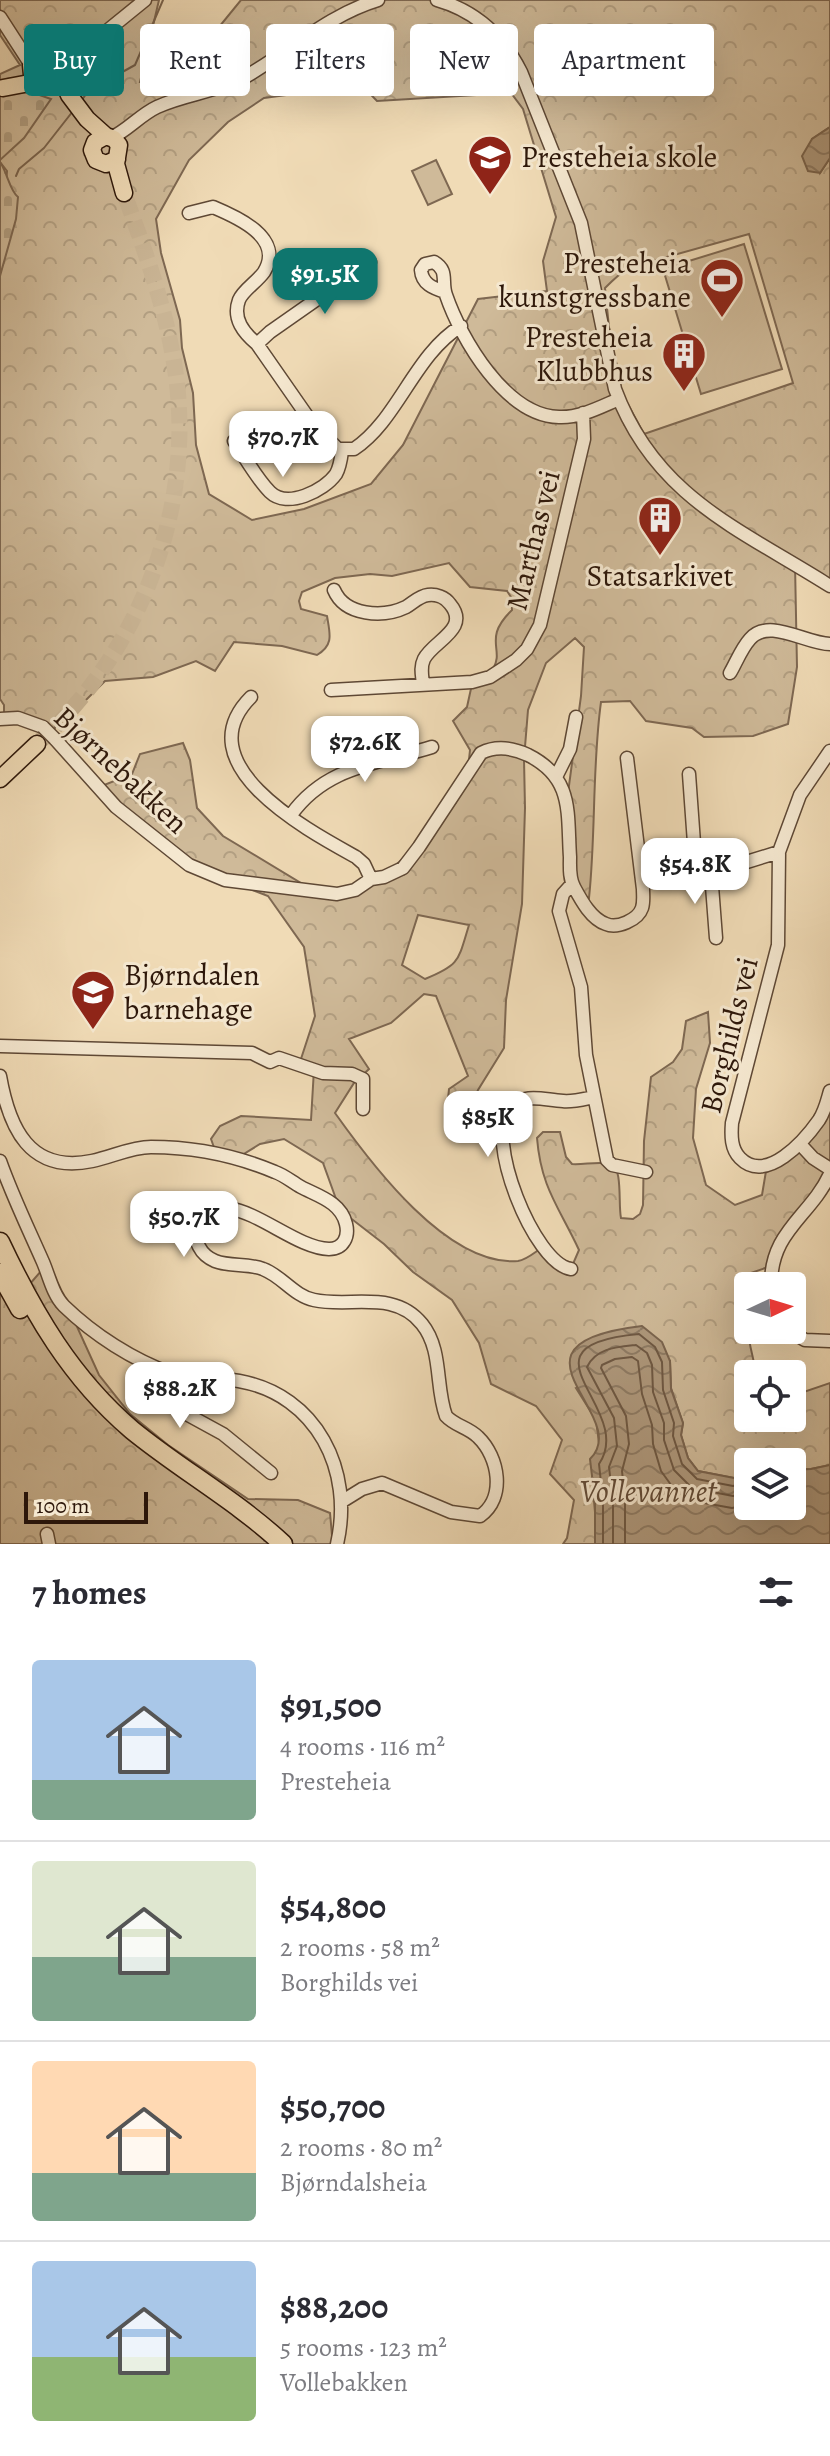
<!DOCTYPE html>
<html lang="en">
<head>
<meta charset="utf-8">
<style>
  :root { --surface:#fff; --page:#f2f2f3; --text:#2b2b33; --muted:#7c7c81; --line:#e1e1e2; --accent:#0f766e }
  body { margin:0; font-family:Alegreya,serif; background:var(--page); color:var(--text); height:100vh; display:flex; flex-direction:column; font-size:30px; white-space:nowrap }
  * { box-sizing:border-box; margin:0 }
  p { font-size:26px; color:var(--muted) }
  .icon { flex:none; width:44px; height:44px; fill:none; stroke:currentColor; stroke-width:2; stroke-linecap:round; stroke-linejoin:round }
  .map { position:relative; height:1544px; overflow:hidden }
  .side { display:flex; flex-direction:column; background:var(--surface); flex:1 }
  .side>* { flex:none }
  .guide { position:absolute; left:24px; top:24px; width:782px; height:72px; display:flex; gap:16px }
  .needle { width:52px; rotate:86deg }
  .controls { position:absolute; left:734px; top:1272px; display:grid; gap:16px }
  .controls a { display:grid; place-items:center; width:72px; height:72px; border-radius:8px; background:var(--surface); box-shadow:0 8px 32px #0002; font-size:40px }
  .scale { position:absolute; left:24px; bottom:20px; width:124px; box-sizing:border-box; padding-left:8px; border:4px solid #2d170a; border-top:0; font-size:22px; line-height:28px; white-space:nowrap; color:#2d170a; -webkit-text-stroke:6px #f5e8d0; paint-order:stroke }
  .price { position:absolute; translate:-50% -68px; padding:0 18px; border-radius:16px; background:#fff; color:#222; font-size:26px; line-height:52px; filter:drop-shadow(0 2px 4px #0008) }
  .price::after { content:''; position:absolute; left:50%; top:48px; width:24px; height:18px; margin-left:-12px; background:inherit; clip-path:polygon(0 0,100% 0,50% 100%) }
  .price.on { background:var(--accent); color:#fff }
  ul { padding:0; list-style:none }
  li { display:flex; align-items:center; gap:24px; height:200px; padding:0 32px }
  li+li { border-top:2px solid var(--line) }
  li span { display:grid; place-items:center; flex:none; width:224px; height:160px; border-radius:8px; color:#555 }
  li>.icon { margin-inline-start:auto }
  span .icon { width:96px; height:96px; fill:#fffc; stroke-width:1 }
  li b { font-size:34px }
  h2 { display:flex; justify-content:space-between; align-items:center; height:96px; padding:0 32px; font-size:34px }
  .chip { padding:0 28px; border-radius:8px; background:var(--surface); box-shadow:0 8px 32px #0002; font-size:28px; line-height:72px }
  .chip.on { background:var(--accent); color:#fff }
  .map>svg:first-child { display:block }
  .grass { fill:#cfba99; stroke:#7e6852; stroke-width:2 }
  .forest { fill:url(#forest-crowns); stroke:#7e6852; stroke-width:2; fill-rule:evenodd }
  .cemetery { fill:url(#cemetery-stones); stroke:#7e6852; stroke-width:2 }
  .water { fill:url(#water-waves); stroke:#7a644e; stroke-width:2 }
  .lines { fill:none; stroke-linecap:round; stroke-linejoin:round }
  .shore { stroke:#6e5843; stroke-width:2 }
  .stream { stroke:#7a644e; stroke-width:2 }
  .major-tunnel { stroke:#c9b494; stroke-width:16; stroke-dasharray:16 8; stroke-linecap:butt }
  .minor-casing { stroke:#5e4835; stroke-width:15 }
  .major-casing { stroke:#2d170a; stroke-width:19 }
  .highway-casing { stroke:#2d170a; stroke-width:21 }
  .minor { stroke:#f5e8d0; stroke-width:12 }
  .major { stroke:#f0dbb6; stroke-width:16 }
  .highway { stroke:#f0dbb6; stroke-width:18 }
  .minor-bridge-casing { stroke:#5e4835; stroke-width:15; stroke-linecap:butt }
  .minor-bridge { stroke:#f5e8d0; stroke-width:12 }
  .labels { text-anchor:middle; stroke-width:6; stroke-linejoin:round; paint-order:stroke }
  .poi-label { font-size:30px; fill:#2d170a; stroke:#f5e8d0; text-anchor:start }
  .street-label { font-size:30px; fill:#2d170a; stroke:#f5e8d0 }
  .water-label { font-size:32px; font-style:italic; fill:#614b38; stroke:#f5e8d0 }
</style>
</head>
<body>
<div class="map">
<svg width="830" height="1544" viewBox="0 0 830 1544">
  <defs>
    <pattern id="forest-crowns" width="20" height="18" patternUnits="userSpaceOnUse" patternTransform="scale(2)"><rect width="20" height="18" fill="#cfba99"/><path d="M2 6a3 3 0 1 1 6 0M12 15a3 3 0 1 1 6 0" fill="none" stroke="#b29f82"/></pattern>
    <pattern id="cemetery-stones" width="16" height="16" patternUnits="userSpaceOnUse" patternTransform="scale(2)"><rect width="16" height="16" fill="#cfba99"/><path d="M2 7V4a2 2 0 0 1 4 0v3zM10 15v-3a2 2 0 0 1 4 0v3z" fill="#b29f82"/></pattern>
    <pattern id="water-waves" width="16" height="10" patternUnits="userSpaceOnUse" patternTransform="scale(2)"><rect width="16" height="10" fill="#ae987c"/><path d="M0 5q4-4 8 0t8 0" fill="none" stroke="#8e7b64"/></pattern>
  </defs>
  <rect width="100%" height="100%" fill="#f0dbb6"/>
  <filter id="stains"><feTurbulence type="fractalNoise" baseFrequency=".0025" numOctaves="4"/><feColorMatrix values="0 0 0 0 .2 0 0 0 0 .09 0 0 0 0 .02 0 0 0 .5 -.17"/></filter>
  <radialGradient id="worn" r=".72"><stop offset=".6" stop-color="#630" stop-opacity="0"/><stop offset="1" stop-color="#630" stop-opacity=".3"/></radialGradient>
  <path class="grass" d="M436,160L452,194L428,205L412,171Z
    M744,244L782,369L701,394L663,269Z"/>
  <path class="forest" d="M0,0H159L140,82L175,81L241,0H830V127L812,139L820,173L830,158V583L795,564L797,667L788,724L753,736L704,737L692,728L646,721L630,701L601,702C592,767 596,832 589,898L577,891L568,793L581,696L584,647L575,638L546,663L528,710L524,759L525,808L522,904L506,1000L504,1048L478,1090L463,1129L446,1119L449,1089L468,1076L436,996L424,994L391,1023L349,1039L369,1069L354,1083L335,1113C372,1165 448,1267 518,1261C526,1260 534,1253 540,1249L573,1264L579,1250C559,1207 541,1188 537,1138L543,1132H560L566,1157L572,1164C583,1165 599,1161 611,1164C623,1168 618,1205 621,1218L633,1219L640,1214L643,1205L644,1141L651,1077L673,1062L682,1049L686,1021L708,1012L710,1043L696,1089L693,1138L706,1185L735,1205L762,1195L767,1165L780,1161L830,1098V1179L771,1266L748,1274C742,1309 748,1341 757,1374H748V1418H792V1396L830,1383V1465L811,1469L792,1470V1462H748V1474L734,1478L698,1471L688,1458L681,1435L683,1423L671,1388L670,1361L576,1388L596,1420L599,1443L592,1479L597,1534L595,1544H563L567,1538L574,1500L550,1474L562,1440L536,1406L491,1384L479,1343L452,1300L413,1272L384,1244L340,1210L323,1163L284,1139L260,1144L234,1160L217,1156L211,1139L220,1126L241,1116L311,1120L314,1069L299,1065L315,1016L304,947L268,896L210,874L99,787L132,774L140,754L183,743L190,760L197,808L223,836L306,886L334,893L380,880L412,850L468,769L470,750L453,721L467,707L472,684C478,680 489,675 493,669C505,649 482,639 512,610L511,597L507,591L470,587L449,563L392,576L370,574L335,578L302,592L299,601L301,609L327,616C330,634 334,645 317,655L282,646L234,642L215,671L196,661L153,677L105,681L83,703L62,713L53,732L4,719V705L0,699V267L7,171L0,162V74L20,65L0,35ZM351,74L377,101L511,93L523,109L556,217L543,261L547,291L478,299L403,445L371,484L304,509L252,520L209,494L196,445L193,393L182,348L180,320L161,253L156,219L189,160L228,122L264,98L316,91ZM749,234L793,383L644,434L618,386L610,337L605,288C621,272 633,261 656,260ZM418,915L469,925C458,961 460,965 425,979L402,965Z
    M48,1263L99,1375L130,1414L168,1445L248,1499L298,1500L330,1513L332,1535L343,1544H0V1290L29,1285Z"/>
  <path class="cemetery" d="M28,91L51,99L24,138L0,160V94Z
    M0,162C7,172 10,191 18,197L16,219L0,276Z"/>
  <path class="water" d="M830,127V158L820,173L808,171L802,156L812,139Z
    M642,1326L662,1342L670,1361L671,1389L683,1423L681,1435L688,1458L698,1471L734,1478L748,1474V1506H792V1470L811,1469L830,1465V1544H595V1501L590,1459C635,1415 488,1344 642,1326Z"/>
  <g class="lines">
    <path class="shore" d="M603,1544V1501L599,1464C637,1408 508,1346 639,1334L655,1347L662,1362L663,1390L674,1423L673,1436L682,1464L697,1479L733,1486L748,1482
      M613,1544V1501L609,1467L617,1446L614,1418L587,1367C596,1348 617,1347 636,1345L647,1353L652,1365L653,1392L664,1423V1440L674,1470L692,1488L733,1496L748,1493
      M625,1544V1500L622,1471L629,1444L626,1416L601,1368L602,1365L615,1359L632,1357L638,1361L642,1394L652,1425L653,1444L661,1471L674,1489L682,1497L693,1501L732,1508L748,1505"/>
    <path class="stream" d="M82,100L88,91L135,65L163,0
      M16,176L19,169L44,148L73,111"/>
    <path class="major-tunnel" d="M38,743C141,651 196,506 175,369C166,308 145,251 124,193"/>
    <g class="minor-casing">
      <path id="minor" d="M437,0C476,11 503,36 521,72L581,223L615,389C655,497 740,529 830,586
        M0,17L31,65
        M53,59L62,51L97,39L145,0
        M111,138C128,130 140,115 157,107C185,94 217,92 245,77C289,52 328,15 378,0
        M189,213L213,207C237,217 285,238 264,272C257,282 243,290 239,300C232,319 244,333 257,344L312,423L338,449H354C398,420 414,355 461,326
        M445,292C433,288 422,284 421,270L425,264L434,262C449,271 441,281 446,295C461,339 506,416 559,417C580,418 600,407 619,399
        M257,344L270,332L370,262
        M234,441C245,457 256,478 270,492C287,509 324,491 336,474C340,467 341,459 342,451
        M334,590C345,616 383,618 406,607C413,603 419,596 428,595C436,594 445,597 450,604C471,629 433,641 424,659C420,667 422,675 423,684
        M730,673C736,663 741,649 750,639C769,617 806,644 830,644
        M331,690L472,682L490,677L516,660L527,649L540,625L584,439L583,413
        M251,697C184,764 307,830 356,857L364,864L371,879
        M0,719L18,718L43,727
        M55,739L116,807L189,865L225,880L337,894L355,890L371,879L384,877L403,868L419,847L481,753C497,745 513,748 528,755C574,778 567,813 570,857C570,867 569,878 574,887C581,900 591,919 606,924C617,929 638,920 642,908C644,902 643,895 643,889L627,758
        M830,751L800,795L779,852L778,945L732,1123C731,1136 731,1149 740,1158C766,1185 805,1140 819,1120C825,1111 827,1101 830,1091
        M689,774L694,843L711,873L779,852
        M557,775L570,749L576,717
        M291,815C326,766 377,764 432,747
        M711,873L716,938
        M572,884L563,894L559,911L581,987L586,1055L607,1160L612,1165L646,1172
        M0,1046L252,1053L270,1062L279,1058L323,1073L352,1074L363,1079V1109
        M0,1076C9,1127 29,1174 92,1161C112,1157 131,1147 151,1147C193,1147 237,1156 275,1172C284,1175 292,1182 301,1187C318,1196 341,1202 346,1224C349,1236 344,1249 329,1249C298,1248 261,1213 228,1208C193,1204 184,1248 215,1261C230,1267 248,1263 263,1269C282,1276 294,1296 314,1300C350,1308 394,1289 422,1324C443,1350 435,1387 446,1416C455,1426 468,1427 478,1437C499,1457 506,1498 480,1516L451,1512L382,1483L362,1489L341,1502
        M800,1144L813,1158L830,1169
        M0,1161C12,1195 28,1228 43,1262C49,1276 53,1295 64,1306C94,1335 133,1360 172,1374C193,1381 217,1377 239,1381C317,1395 354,1471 337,1544
        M571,1269C534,1264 483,1135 510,1108C526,1092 543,1100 563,1101C573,1102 584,1099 594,1097
        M771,1286C770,1231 810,1217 830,1174
        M788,1330L805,1340L830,1341
        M144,1362L146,1382L159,1399L223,1434L271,1473
        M47,1534L49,1544"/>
    </g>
    <g class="major-casing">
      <path id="major" d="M56,70L49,80L40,81L32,75L31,65L38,56L46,55L53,59L69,95L87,119L106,136
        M3,88L40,81
        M117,159L106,164L96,160L92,150L95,142L106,136L114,139L119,145L116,164L124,193
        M0,779L37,744"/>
    </g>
    <g class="highway-casing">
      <path id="highway" d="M0,1242C34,1314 71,1378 132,1430C181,1470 237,1501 283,1544
        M0,1273L20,1309"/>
    </g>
    <use href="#minor" class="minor"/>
    <use href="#major" class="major"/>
    <use href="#highway" class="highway"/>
    <g class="minor-bridge-casing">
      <path id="minor-bridge" d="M43,727L55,739"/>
    </g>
    <use href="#minor-bridge" class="minor-bridge"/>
  </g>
  <defs>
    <g id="school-pin" transform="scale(2.3)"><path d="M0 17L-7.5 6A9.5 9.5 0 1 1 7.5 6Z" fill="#8f2418" stroke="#f5e8d0"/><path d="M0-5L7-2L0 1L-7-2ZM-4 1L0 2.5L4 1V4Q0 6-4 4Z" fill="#fff"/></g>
    <g id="stadium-pin" transform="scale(2.3)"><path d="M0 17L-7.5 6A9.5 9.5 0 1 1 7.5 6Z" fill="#8f2418" stroke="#f5e8d0"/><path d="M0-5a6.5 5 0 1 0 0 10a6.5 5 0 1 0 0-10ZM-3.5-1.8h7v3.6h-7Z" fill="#fff"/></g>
    <g id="building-pin" transform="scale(2.3)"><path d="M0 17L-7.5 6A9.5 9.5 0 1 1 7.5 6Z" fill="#8f2418" stroke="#f5e8d0"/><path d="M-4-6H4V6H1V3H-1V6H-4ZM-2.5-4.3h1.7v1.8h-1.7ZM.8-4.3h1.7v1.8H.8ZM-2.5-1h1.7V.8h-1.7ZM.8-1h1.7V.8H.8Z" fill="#fff"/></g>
  </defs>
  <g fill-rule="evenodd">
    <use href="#school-pin" x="490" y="157"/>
    <use href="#stadium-pin" x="722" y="280"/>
    <use href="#building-pin" x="684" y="354"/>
    <use href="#building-pin" x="660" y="518"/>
    <use href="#school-pin" x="93" y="992"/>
  </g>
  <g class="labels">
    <g class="poi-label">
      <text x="521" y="167">Presteheia skole</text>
      <text x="691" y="273" text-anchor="end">Presteheia<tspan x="691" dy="34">kunstgressbane</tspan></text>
      <text x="653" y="347" text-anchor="end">Presteheia<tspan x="653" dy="34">Klubbhus</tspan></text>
      <text x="660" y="586" text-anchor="middle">Statsarkivet</text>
      <text x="124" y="985">Bjørndalen<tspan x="124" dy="34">barnehage</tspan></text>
    </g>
    <g class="street-label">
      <text transform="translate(533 540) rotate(-76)" y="10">Marthas vei</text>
      <text transform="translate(121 770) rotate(43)" y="10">Bjørnebakken</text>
      <text transform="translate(729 1035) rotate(-76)" y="10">Borghilds vei</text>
    </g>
    <g class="water-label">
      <text x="648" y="1502">Vollevannet</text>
    </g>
  </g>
  <rect width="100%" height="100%" filter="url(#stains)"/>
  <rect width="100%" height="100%" fill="url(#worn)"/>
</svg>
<div class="controls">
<a><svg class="needle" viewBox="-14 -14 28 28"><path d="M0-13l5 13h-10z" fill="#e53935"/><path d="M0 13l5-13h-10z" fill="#7c7c81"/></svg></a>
<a><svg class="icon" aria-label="locate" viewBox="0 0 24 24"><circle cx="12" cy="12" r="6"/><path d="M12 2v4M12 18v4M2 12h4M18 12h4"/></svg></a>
<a><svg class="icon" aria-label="layers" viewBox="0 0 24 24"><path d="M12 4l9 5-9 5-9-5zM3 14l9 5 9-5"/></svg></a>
</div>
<div class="scale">100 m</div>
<b class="price on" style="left:325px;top:316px">$91.5K</b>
<b class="price" style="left:283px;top:479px">$70.7K</b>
<b class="price" style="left:365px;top:784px">$72.6K</b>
<b class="price" style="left:695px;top:906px">$54.8K</b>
<b class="price" style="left:488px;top:1159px">$85K</b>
<b class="price" style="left:184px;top:1259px">$50.7K</b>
<b class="price" style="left:180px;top:1430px">$88.2K</b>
<div class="guide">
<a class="chip on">Buy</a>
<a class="chip">Rent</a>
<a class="chip">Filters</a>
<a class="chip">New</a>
<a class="chip">Apartment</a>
</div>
</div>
<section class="side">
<h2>7 homes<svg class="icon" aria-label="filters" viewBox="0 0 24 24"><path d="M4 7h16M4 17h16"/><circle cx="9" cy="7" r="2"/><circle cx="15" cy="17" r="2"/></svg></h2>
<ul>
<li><span style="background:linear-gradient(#a9c7e8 75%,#7fa58c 0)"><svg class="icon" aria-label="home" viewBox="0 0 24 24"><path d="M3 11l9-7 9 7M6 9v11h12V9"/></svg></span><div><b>$91,500</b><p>4 rooms · 116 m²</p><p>Presteheia</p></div></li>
<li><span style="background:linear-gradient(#dfe7d0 60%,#7fa58c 0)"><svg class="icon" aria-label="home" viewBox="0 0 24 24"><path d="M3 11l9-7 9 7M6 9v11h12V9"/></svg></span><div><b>$54,800</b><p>2 rooms · 58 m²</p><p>Borghilds vei</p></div></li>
<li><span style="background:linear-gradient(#ffd9b3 70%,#7fa58c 0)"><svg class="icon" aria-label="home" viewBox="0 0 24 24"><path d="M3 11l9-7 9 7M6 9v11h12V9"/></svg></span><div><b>$50,700</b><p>2 rooms · 80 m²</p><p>Bjørndalsheia</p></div></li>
<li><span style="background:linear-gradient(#a9c7e8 60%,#8fb573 0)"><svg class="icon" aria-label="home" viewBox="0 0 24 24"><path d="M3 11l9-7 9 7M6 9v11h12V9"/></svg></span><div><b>$88,200</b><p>5 rooms · 123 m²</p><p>Vollebakken</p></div></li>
</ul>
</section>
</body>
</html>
